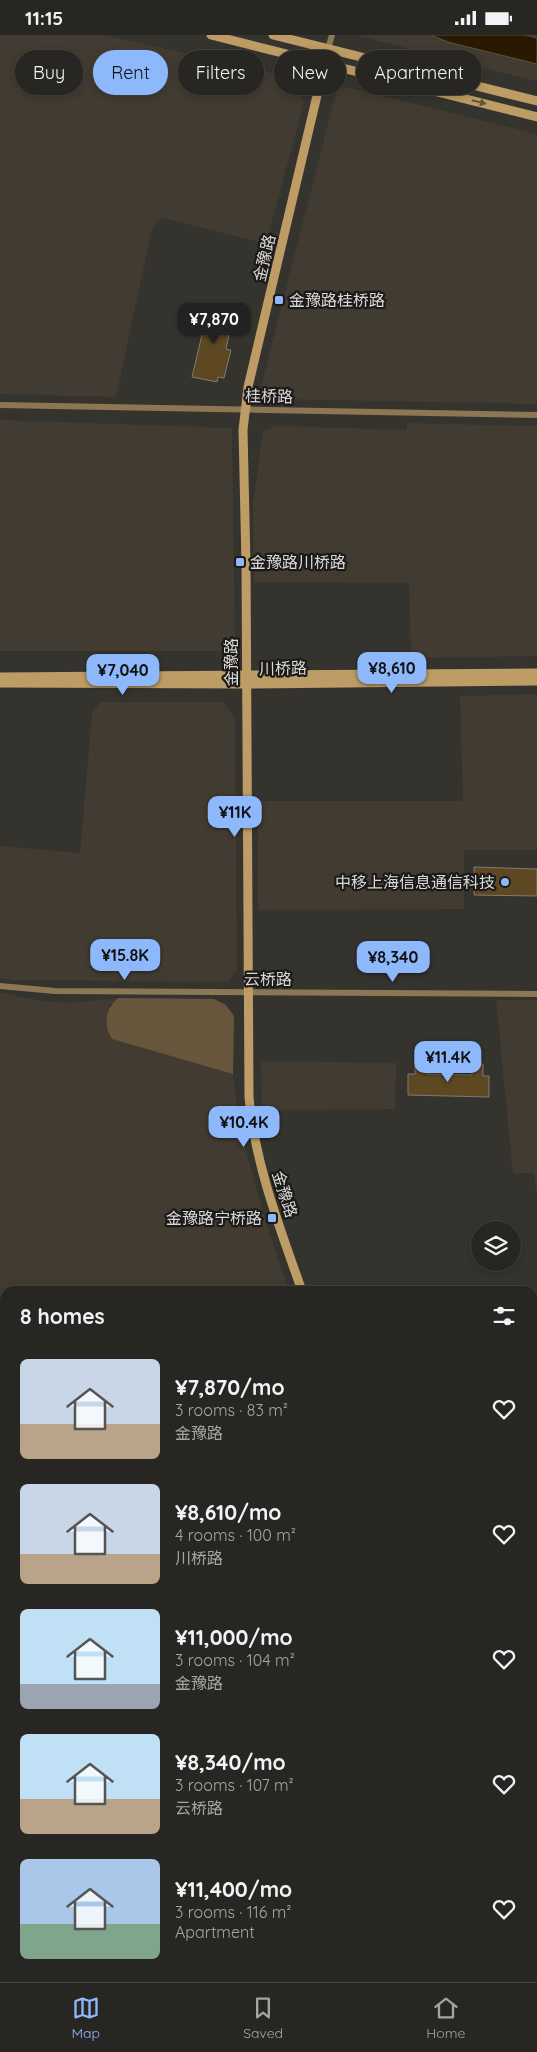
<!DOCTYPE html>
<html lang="en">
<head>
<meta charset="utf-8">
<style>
  :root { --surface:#282622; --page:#34322f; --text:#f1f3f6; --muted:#a5a5a5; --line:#444340; --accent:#8db9fc }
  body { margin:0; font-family:Quicksand,"Noto Sans SC",sans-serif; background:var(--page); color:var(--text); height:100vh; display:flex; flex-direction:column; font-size:19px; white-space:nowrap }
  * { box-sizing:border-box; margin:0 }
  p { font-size:16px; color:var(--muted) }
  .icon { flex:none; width:28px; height:28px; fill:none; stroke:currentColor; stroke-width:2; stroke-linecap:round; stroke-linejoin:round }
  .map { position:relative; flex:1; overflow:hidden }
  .sheet { position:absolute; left:0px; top:1251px; width:538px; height:696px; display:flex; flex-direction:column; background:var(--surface); border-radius:15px 15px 0 0; box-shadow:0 2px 8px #0003,0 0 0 1px var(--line) }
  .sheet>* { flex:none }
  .guide { position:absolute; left:15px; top:15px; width:508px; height:45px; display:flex; gap:10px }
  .tools { position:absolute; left:471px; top:1186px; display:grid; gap:10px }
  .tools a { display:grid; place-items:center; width:50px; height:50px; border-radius:50%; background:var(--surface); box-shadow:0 2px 8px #0003,0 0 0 1px var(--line); font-size:25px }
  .price { position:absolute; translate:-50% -42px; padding:0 11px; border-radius:10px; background:var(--accent); color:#111; font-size:16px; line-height:32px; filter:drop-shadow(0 1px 2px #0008) }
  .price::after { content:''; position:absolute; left:50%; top:30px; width:15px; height:11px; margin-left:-8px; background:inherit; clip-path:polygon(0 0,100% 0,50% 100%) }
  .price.selected { background:#222; color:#fff }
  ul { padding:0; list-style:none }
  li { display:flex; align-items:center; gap:15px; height:125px; padding:0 20px }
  li span { display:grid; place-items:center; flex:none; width:140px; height:100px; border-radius:8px; color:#555 }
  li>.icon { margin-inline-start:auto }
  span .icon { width:60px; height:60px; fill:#fffc; stroke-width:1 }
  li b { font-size:21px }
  h2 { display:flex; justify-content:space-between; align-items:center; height:60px; padding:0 20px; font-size:21px }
  .pill { padding:0 18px; border-radius:22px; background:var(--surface); box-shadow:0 2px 8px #0003,0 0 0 1px var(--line); font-size:18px; line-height:45px }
  .pill.selected { background:var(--accent); color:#111 }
  .status { display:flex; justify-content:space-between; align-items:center; height:35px; padding:0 25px; background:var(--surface); direction:ltr }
  .status svg { height:14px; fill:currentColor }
  .dock { display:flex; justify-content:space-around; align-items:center; height:70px; border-top:1px solid var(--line); background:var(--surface); font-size:14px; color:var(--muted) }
  .dock a { display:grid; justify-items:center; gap:2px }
  .dock .selected { color:var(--accent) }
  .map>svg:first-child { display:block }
  .built { fill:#413b31 }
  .green { fill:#67563c }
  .water { fill:#281900; stroke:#5d5340 }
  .building { fill:#5e4822; stroke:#7e7b76 }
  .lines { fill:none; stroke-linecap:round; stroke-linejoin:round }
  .street { stroke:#8c7755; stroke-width:6 }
  .secondary { stroke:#be9c65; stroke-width:9 }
  .oneway { fill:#65543b }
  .poi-dot { fill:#8db9fc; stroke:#1c1a19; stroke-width:2 }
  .labels { text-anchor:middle; stroke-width:4.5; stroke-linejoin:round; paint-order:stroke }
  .street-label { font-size:16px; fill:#dad9d6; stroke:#1c1a19 }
  .poi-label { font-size:16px; fill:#dad9d6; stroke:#1c1a19; text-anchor:start }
</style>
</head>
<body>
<div class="status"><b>11:15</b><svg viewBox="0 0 49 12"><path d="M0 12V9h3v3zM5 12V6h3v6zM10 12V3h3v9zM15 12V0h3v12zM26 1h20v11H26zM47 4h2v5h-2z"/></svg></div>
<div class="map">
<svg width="537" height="1947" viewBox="0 0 537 1947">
  <rect width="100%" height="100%" fill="#35332e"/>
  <path class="built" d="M0,0H105L293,43L304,67L266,209L164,183L156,188L151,198L116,362L0,359Z
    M355,0H537V46Z
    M338,50L537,99V369L272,364L261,351Z
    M0,385L232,393L235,616H0Z
    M407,388L537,391V621L411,623L409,548L254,547L253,469L263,396L276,391L407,395Z
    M537,659V815H464V874L258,875V766H463L460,661Z
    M100,667H223L235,683L237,935L228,947L10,945L0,943V811L80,818L92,678Z
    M0,957L40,966L69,968L118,963L109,971L113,1004L233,1039L240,1094L264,1181L289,1256H5V1295H0Z
    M496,965H537V1165L534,1138H513Z
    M261,1026L396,1028L395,1074L262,1075Z
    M0,1374L5,1385V1445L0,1448Z
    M537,1613V1725L532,1720V1614Z
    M0,1614L5,1623V1746L0,1748Z
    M533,1752L537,1757V1947H410L406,1943L532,1942Z
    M5,1801V1878L0,1875V1803Z"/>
  <path class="green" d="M118,963L214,964L226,970L234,981L233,1039L112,1004C103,990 105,974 118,963Z"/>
  <path class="water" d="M431,0H526L537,3V29L448,7Z"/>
  <path class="building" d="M209,270L234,276L226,314L231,315L224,343L218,342L217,347L192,342Z
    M474,832L537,834V861L474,860Z
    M415,1026H423V1031H427V1039L472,1040V1029H483V1041H489V1062L408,1060V1039H415Z"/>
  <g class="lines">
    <path class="street" d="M328,14L332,0
      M0,370L537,380
      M0,951L55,956L537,959
      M532,1275H537
      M0,1306H5
      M0,1340L5,1351
      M392,1942L397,1947"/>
    <path class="secondary" d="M211,0L537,82
      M273,0L537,66
      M0,642L537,638
      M0,648L246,649L537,646
      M302,1256C280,1193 255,1130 249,1062L246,529L243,395L248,352L328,14
      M532,1575L537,1574
      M532,1585L537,1583
      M532,1734L537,1739
      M0,1773L5,1770
      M0,1786L5,1784"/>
  </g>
  <defs><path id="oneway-solid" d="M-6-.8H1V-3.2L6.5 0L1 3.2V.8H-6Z" transform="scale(1.25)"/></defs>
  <use class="oneway" href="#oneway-solid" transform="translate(479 67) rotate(14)"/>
  <g class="poi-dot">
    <rect x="274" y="260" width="10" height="10" rx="2.5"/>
    <rect x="235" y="522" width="10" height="10" rx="2.5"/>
    <circle cx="505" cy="847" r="5"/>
    <rect x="267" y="1178" width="10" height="10" rx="2.5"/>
  </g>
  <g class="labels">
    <g class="street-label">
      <text transform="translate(264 223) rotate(-77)" y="6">金豫路</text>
      <text transform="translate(269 361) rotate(1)" y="6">桂桥路</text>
      <text transform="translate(231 627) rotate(-90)" y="6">金豫路</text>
      <text transform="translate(283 633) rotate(-1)" y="6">川桥路</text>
      <text x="268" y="950">云桥路</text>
      <text transform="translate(285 1159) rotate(72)" y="6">金豫路</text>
    </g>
    <g class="poi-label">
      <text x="289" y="271">金豫路桂桥路</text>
      <text x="250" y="533">金豫路川桥路</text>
      <text x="495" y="853" text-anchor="end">中移上海信息通信科技</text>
      <text x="262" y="1189" text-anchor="end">金豫路宁桥路</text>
    </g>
  </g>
</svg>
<div class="tools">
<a><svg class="icon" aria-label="layers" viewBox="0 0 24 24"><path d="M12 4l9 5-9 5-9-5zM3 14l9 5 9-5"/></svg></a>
</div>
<b class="price selected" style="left:214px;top:310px">¥7,870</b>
<b class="price" style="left:392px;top:659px">¥8,610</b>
<b class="price" style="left:123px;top:661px">¥7,040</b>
<b class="price" style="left:235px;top:803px">¥11K</b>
<b class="price" style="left:125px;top:946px">¥15.8K</b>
<b class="price" style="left:393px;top:948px">¥8,340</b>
<b class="price" style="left:448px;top:1048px">¥11.4K</b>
<b class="price" style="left:244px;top:1113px">¥10.4K</b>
<div class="guide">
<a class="pill">Buy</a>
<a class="pill selected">Rent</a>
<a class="pill">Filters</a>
<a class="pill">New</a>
<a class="pill">Apartment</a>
</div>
<section class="sheet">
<h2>8 homes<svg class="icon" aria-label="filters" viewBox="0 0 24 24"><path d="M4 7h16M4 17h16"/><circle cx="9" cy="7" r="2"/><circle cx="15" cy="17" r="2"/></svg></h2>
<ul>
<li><span style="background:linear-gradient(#c9d6e8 65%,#b9a48a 0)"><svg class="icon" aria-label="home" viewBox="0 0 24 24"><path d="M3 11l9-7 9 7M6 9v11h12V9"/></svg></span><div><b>¥7,870/mo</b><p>3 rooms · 83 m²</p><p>金豫路</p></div><svg class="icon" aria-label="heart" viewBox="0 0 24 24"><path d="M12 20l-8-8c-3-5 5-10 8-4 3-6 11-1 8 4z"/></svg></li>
<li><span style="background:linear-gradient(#c9d6e8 70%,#b9a48a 0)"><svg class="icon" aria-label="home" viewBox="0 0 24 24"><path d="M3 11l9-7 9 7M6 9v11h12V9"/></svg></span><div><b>¥8,610/mo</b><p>4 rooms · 100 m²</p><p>川桥路</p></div><svg class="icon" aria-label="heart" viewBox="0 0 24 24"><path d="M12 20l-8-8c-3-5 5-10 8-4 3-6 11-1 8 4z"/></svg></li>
<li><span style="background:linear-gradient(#bfe0f5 75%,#9aa5b1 0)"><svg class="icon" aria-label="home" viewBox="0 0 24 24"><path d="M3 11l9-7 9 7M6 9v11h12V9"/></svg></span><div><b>¥11,000/mo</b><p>3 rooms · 104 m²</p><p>金豫路</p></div><svg class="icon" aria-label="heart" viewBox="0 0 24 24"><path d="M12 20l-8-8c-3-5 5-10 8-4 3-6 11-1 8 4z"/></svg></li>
<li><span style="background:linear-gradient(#bfe0f5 65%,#b9a48a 0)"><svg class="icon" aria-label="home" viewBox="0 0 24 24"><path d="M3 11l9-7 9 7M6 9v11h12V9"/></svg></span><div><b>¥8,340/mo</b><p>3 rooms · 107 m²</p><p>云桥路</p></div><svg class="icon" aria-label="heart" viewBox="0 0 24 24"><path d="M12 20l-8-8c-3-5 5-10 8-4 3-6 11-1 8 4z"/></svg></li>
<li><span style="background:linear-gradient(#a9c7e8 65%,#7fa58c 0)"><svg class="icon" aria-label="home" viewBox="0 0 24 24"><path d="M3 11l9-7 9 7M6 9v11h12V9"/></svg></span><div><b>¥11,400/mo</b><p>3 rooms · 116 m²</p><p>Apartment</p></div><svg class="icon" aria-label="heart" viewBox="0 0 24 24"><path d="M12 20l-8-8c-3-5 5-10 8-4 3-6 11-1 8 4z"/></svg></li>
</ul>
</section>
</div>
<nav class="dock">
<a class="selected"><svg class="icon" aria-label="map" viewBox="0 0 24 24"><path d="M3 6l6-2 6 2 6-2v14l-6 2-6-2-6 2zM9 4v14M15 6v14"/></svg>Map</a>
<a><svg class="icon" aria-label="saved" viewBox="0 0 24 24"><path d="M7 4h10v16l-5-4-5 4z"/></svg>Saved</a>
<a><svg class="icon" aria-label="home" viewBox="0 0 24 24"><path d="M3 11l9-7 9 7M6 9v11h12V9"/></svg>Home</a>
</nav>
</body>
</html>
